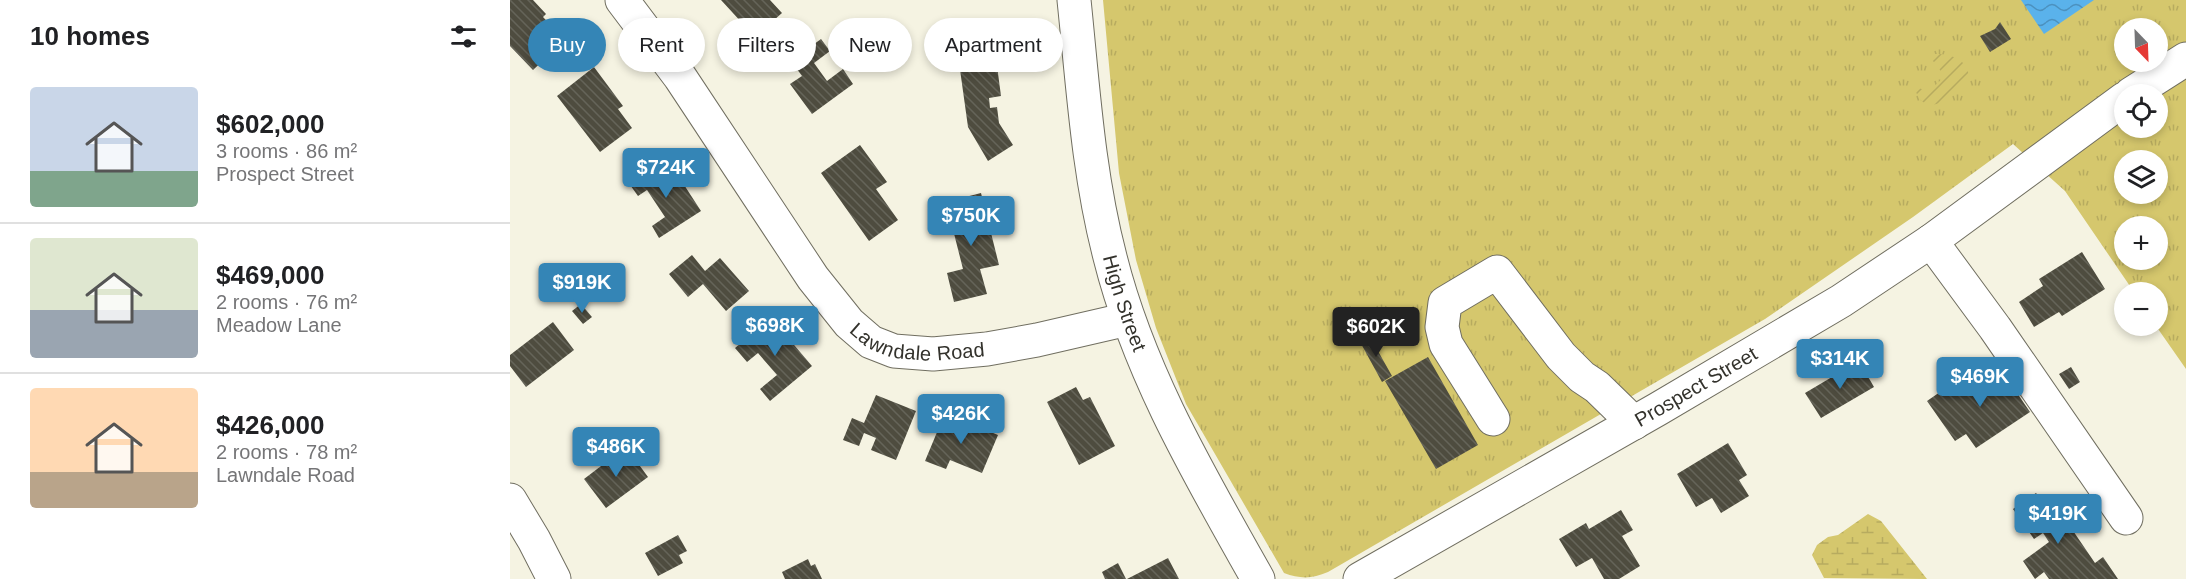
<!DOCTYPE html>
<html lang="en">
<head>
<meta charset="utf-8">
<style>
  :root { --surface:#fff; --page:#f2f2f2; --text:#202124; --muted:#757577; --line:#e0e0e0; --accent:#3485b6 }
  body { margin:0; font-family:Arial,sans-serif; background:var(--page); color:var(--text); height:100vh; display:flex; flex-direction:column; font-size:22px; white-space:nowrap }
  * { box-sizing:border-box; margin:0 }
  p { font-size:20px; color:var(--muted) }
  .icon { flex:none; width:33px; height:33px; fill:none; stroke:currentColor; stroke-width:2; stroke-linecap:round; stroke-linejoin:round }
  .map { position:relative; flex:1; overflow:hidden }
  .drawer { display:flex; flex-direction:column; background:var(--surface); width:510px }
  .drawer>* { flex:none }
  .banner { position:absolute; left:18px; top:18px; width:570px; height:54px; display:flex; gap:12px }
  .needle { width:39px; rotate:157deg }
  .buttons { position:absolute; left:1604px; top:18px; display:grid; gap:12px }
  .buttons a { display:grid; place-items:center; width:54px; height:54px; border-radius:50%; background:var(--surface); box-shadow:0 3px 9px #0003; font-size:30px }
  .price { position:absolute; translate:-50% -51px; padding:0 14px; border-radius:6px; background:var(--accent); color:#fff; font-size:20px; line-height:39px; filter:drop-shadow(0 2px 3px #0008) }
  .price::after { content:''; position:absolute; left:50%; top:36px; width:18px; height:14px; margin-left:-9px; background:inherit; clip-path:polygon(0 0,100% 0,50% 100%) }
  .price.selected { background:#222; color:#fff }
  ul { padding:0; list-style:none }
  li { display:flex; align-items:center; gap:18px; height:150px; padding:0 30px }
  li+li { border-top:2px solid var(--line) }
  li span { display:grid; place-items:center; flex:none; width:168px; height:120px; border-radius:6px; color:#555 }
  li>.icon { margin-inline-start:auto }
  span .icon { width:72px; height:72px; fill:#fffc; stroke-width:1 }
  li b { font-size:26px }
  h2 { display:flex; justify-content:space-between; align-items:center; height:72px; padding:0 30px; font-size:26px }
  .chip { padding:0 21px; border-radius:27px; background:var(--surface); box-shadow:0 3px 9px #0003; font-size:21px; line-height:54px }
  .chip.selected { background:var(--accent); color:#fff }
  main { display:flex; flex:1; min-height:0 }
  .map>svg:first-child { display:block }
  .grass { fill:url(#grass-tufts); fill-rule:evenodd }
  .wetland { fill:url(#wetland-marsh) }
  .garden { fill:url(#garden-furrows) }
  .water { fill:url(#water-waves) }
  .building { fill:url(#building-back-hatch) }
  .lines { fill:none; stroke-linecap:round; stroke-linejoin:round }
  .minor-casing { stroke:#706e60; stroke-width:35 }
  .major-casing { stroke:#706e60; stroke-width:35 }
  .minor { stroke:#fff; stroke-width:33 }
  .major { stroke:#fff; stroke-width:33 }
  .labels { text-anchor:middle; stroke-width:6; stroke-linejoin:round; paint-order:stroke }
  .street-label { font-size:20px; fill:#33322c; stroke:#fff }
</style>
</head>
<body>
<main>
<section class="drawer">
<h2>10 homes<svg class="icon" aria-label="filters" viewBox="0 0 24 24"><path d="M4 7h16M4 17h16"/><circle cx="9" cy="7" r="2"/><circle cx="15" cy="17" r="2"/></svg></h2>
<ul>
<li><span style="background:linear-gradient(#c9d6e8 70%,#7fa58c 0)"><svg class="icon" aria-label="home" viewBox="0 0 24 24"><path d="M3 11l9-7 9 7M6 9v11h12V9"/></svg></span><div><b>$602,000</b><p>3 rooms · 86 m²</p><p>Prospect Street</p></div></li>
<li><span style="background:linear-gradient(#dfe7d0 60%,#9aa5b1 0)"><svg class="icon" aria-label="home" viewBox="0 0 24 24"><path d="M3 11l9-7 9 7M6 9v11h12V9"/></svg></span><div><b>$469,000</b><p>2 rooms · 76 m²</p><p>Meadow Lane</p></div></li>
<li><span style="background:linear-gradient(#ffd9b3 70%,#b9a48a 0)"><svg class="icon" aria-label="home" viewBox="0 0 24 24"><path d="M3 11l9-7 9 7M6 9v11h12V9"/></svg></span><div><b>$426,000</b><p>2 rooms · 78 m²</p><p>Lawndale Road</p></div></li>
</ul>
</section>
<div class="map">
<svg width="1676" height="579" viewBox="0 0 1676 579">
  <defs>
    <pattern id="grass-tufts" width="24" height="20" patternUnits="userSpaceOnUse" patternTransform="scale(1.5)"><rect width="24" height="20" fill="#d5c76d"/><path d="M3 7l-1-3M5 7V3M7 7l1-3M15 17l-1-3M17 17v-4M19 17l1-3" fill="none" stroke="#b7ab5f"/></pattern>
    <pattern id="wetland-marsh" width="20" height="14" patternUnits="userSpaceOnUse" patternTransform="scale(1.5)"><rect width="20" height="14" fill="#d5c76d"/><path d="M1 5h8M5 5V1M11 12h8M15 12V8" fill="none" stroke="#b7ab5f"/></pattern>
    <pattern id="garden-furrows" width="10" height="10" patternUnits="userSpaceOnUse" patternTransform="scale(1.5)"><rect width="10" height="10" fill="#d5c76d"/><path d="M-1 1l2-2M0 10L10 0M9 11l2-2" fill="none" stroke="#b7ab5f"/></pattern>
    <pattern id="water-waves" width="16" height="10" patternUnits="userSpaceOnUse" patternTransform="scale(1.5)"><rect width="16" height="10" fill="#5ab2eb"/><path d="M0 5q4-4 8 0t8 0" fill="none" stroke="#4b91bf"/></pattern>
    <pattern id="building-back-hatch" width="6" height="6" patternUnits="userSpaceOnUse" patternTransform="scale(1.5)"><rect width="6" height="6" fill="#4e4c3f"/><path d="M-1 5l2 2M0 0l6 6M5-1l2 2" fill="none" stroke="#656459"/></pattern>
  </defs>
  <rect width="100%" height="100%" fill="#f5f3e2"/>
  <path class="grass" d="M593,0H1676V369L1646,326L1647,292H1624L1555,191L1503,144L1403,217L1255,319L818,572C802,579 790,579 774,573L676,404L646,328L626,260L609,173ZM1614,28H1647V62H1614ZM1614,94H1647V128H1614ZM1614,160H1647V194H1614ZM1614,226H1647V260H1614Z"/>
  <path class="wetland" d="M1358,514L1371,521L1417,579L1314,578L1302,555L1307,545L1318,537L1328,535Z"/>
  <path class="garden" d="M1422,54C1441,53 1460,59 1459,81C1446,95 1415,122 1405,89L1406,86L1415,91H1419L1433,78V74L1420,57L1419,55Z"/>
  <path class="water" d="M1511,0H1584L1534,34Z"/>
  <path class="building" d="M0,0H23L36,14L33,17L51,36L37,49L41,53L23,70L0,46Z
    M211,0H260L272,13L245,37Z
    M1490,22L1501,39L1480,52L1470,36L1485,29Z
    M311,39L320,51L304,63L317,81L333,69L343,84L302,114L280,84L292,76L281,61Z
    M484,43L491,96L479,98L480,108L487,107L489,123L503,145L478,161L458,127L447,48Z
    M84,67L113,106L108,109L122,128L90,152L47,96Z
    M350,145L377,182L366,189L388,220L359,241L311,173Z
    M146,164L156,181L167,174L191,211L149,238L142,226L155,217L137,190L128,196L118,182Z
    M471,193L489,265L470,269L477,294L444,302L437,273L453,269L436,202Z
    M1572,252L1595,289L1552,316L1549,312L1524,327L1509,302L1533,286L1529,279Z
    M182,255L195,271L210,258L239,291L216,311L193,284L178,297L159,274Z
    M71,304L82,317L73,324L62,311Z
    M261,318L302,366L260,401L250,389L267,375L248,353L237,362L225,348Z
    M43,322L64,350L16,387L0,366V355Z
    M859,335L882,376L872,382L849,340Z
    M918,357L968,445L926,469L875,381Z
    M1349,361L1364,387L1311,418L1295,393Z
    M1488,365L1520,412L1466,448L1456,434L1445,441L1417,401L1443,383L1449,392Z
    M1561,367L1570,382L1559,389L1549,374Z
    M566,387L573,400L580,397L605,446L569,465L537,402Z
    M366,395L406,411L386,460L361,450L366,438L354,433L349,446L333,440L342,418L354,423Z
    M435,413L488,435L472,473L440,460L436,469L415,461Z
    M1218,443L1237,475L1229,480L1239,496L1211,513L1202,498L1186,507L1167,474Z
    M116,447L138,477L96,508L74,479Z
    M1526,493L1535,505L1542,500L1585,563L1593,557L1608,579H1539L1534,572L1525,579L1513,561L1539,542L1533,533L1524,539L1503,509Z
    M1111,510L1123,530L1112,536L1130,566L1109,579H1094L1082,558L1066,567L1049,539L1076,523L1079,529Z
    M168,535L177,551L169,555L173,563L148,576L135,553Z
    M658,558L669,579H617Z
    M298,559L301,566L305,564L312,579H275L272,572Z
    M608,563L616,579H595L592,572Z"/>
  <g class="lines">
    <g class="minor-casing">
      <g id="minor">
        <path id="s1" d="M112,0L170,77L303,278L339,323L361,342L384,351L423,354L477,349L527,340L618,319"/>
        <path id="s2" d="M564,0C573,86 578,173 600,257C629,373 690,476 748,579"/>
        <path d="M1421,241L1485,328L1616,518"/>
        <path d="M983,419L936,344L932,327L935,303L987,272L1051,356L1072,377L1087,387L1124,423"/>
        <path d="M0,500L24,540L44,579"/>
      </g>
    </g>
    <g class="major-casing">
      <g id="major">
        <path d="M1621,94L1676,59"/>
        <path id="s3" d="M850,579L1148,409L1331,301L1421,241L1614,99"/>
      </g>
    </g>
    <use href="#minor" class="minor"/>
    <use href="#major" class="major"/>
  </g>
  <g class="labels">
    <g class="street-label">
      <text dy="7" stroke="none"><textPath href="#s2" startOffset="308">High Street</textPath></text>
      <text dy="7" stroke="none"><textPath href="#s1" startOffset="470">Lawndale Road</textPath></text>
      <text dy="7" stroke="none"><textPath href="#s3" startOffset="387">Prospect Street</textPath></text>
    </g>
  </g>
</svg>
<div class="buttons">
<a><svg class="needle" viewBox="-14 -14 28 28"><path d="M0-13l5 13h-10z" fill="#e53935"/><path d="M0 13l5-13h-10z" fill="#757577"/></svg></a>
<a><svg class="icon" aria-label="locate" viewBox="0 0 24 24"><circle cx="12" cy="12" r="6"/><path d="M12 2v4M12 18v4M2 12h4M18 12h4"/></svg></a>
<a><svg class="icon" aria-label="layers" viewBox="0 0 24 24"><path d="M12 4l9 5-9 5-9-5zM3 14l9 5 9-5"/></svg></a>
<a>+</a>
<a>−</a>
</div>
<b class="price" style="left:156px;top:199px">$724K</b>
<b class="price" style="left:461px;top:247px">$750K</b>
<b class="price" style="left:72px;top:314px">$919K</b>
<b class="price" style="left:265px;top:357px">$698K</b>
<b class="price selected" style="left:866px;top:358px">$602K</b>
<b class="price" style="left:1330px;top:390px">$314K</b>
<b class="price" style="left:1470px;top:408px">$469K</b>
<b class="price" style="left:451px;top:445px">$426K</b>
<b class="price" style="left:106px;top:478px">$486K</b>
<b class="price" style="left:1548px;top:545px">$419K</b>
<div class="banner">
<a class="chip selected">Buy</a>
<a class="chip">Rent</a>
<a class="chip">Filters</a>
<a class="chip">New</a>
<a class="chip">Apartment</a>
</div>
</div>
</main>
</body>
</html>
